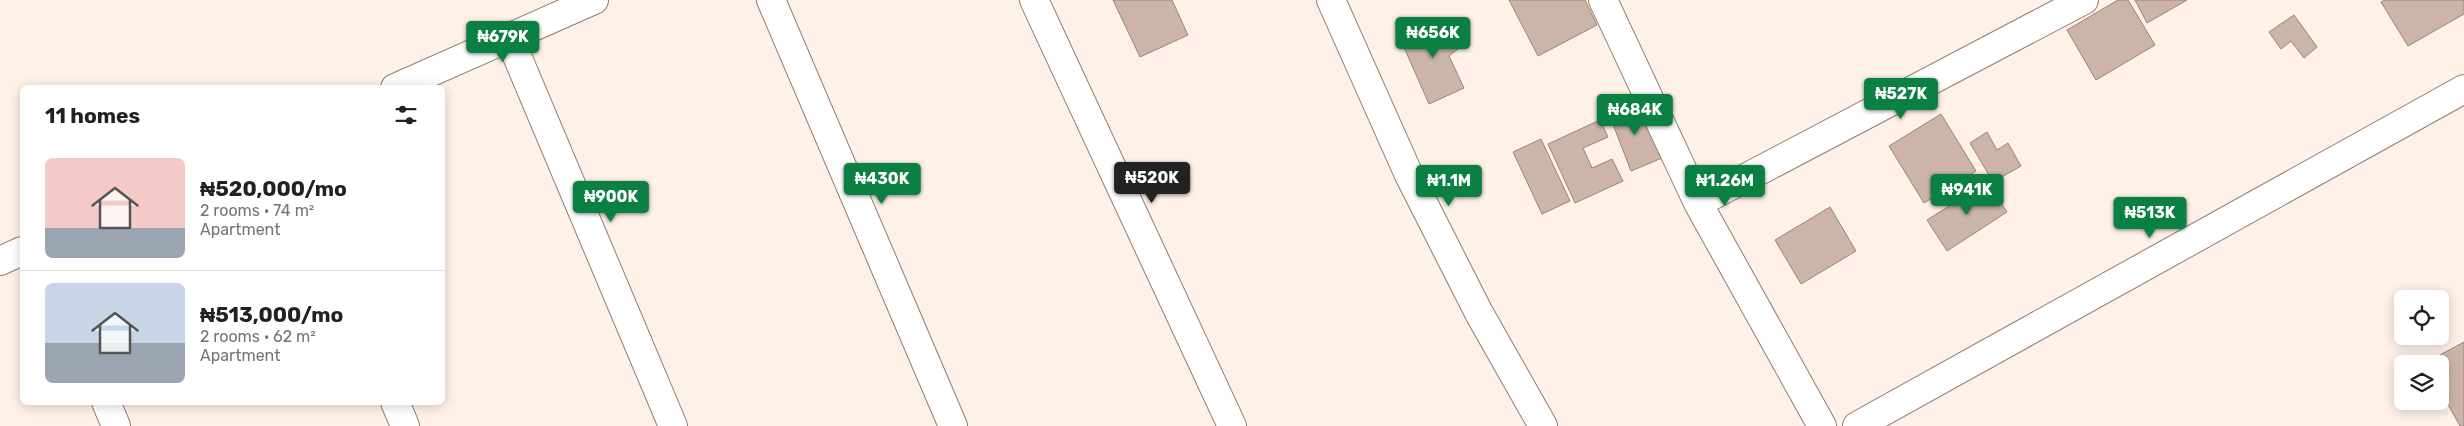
<!DOCTYPE html>
<html lang="en">
<head>
<meta charset="utf-8">
<style>
  :root { --surface:#fff; --page:#f6f6f6; --text:#202124; --muted:#757577; --line:#e0e0e0; --accent:#0b8043 }
  body { margin:0; font-family:Rubik,sans-serif; background:var(--page); color:var(--text); height:100vh; display:flex; flex-direction:column; font-size:19px; white-space:nowrap }
  * { box-sizing:border-box; margin:0 }
  p { font-size:16px; color:var(--muted) }
  .icon { flex:none; width:28px; height:28px; fill:none; stroke:currentColor; stroke-width:2; stroke-linecap:round; stroke-linejoin:round }
  .map { position:relative; flex:1; overflow:hidden }
  .panel { position:absolute; left:20px; top:85px; width:425px; height:320px; display:flex; flex-direction:column; background:var(--surface); border-radius:8px; box-shadow:0 2px 12px #0003 }
  .panel>* { flex:none }
  .buttons { position:absolute; left:2394px; top:290px; display:grid; gap:10px }
  .buttons a { display:grid; place-items:center; width:55px; height:55px; border-radius:8px; background:var(--surface); box-shadow:0 2px 12px #0003; font-size:25px }
  .price { position:absolute; translate:-50% -42px; padding:0 11px; border-radius:5px; background:var(--accent); color:#fff; font-size:16px; line-height:32px; filter:drop-shadow(0 1px 2px #0008) }
  .price::after { content:''; position:absolute; left:50%; top:30px; width:15px; height:11px; margin-left:-8px; background:inherit; clip-path:polygon(0 0,100% 0,50% 100%) }
  .price.active { background:#222; color:#fff }
  ul { padding:0; list-style:none }
  li { display:flex; align-items:center; gap:15px; height:125px; padding:0 25px }
  li+li { border-top:1px solid var(--line) }
  li span { display:grid; place-items:center; flex:none; width:140px; height:100px; border-radius:8px; color:#555 }
  li>.icon { margin-inline-start:auto }
  span .icon { width:60px; height:60px; fill:#fffc; stroke-width:1 }
  li b { font-size:21px }
  h2 { display:flex; justify-content:space-between; align-items:center; height:60px; padding:0 25px; font-size:21px }
  .map>svg:first-child { display:block }
  .building { fill:#ccb5a8; stroke:#9a8478 }
  .lines { fill:none; stroke-linecap:round; stroke-linejoin:round }
  .minor-casing { stroke:#917b70; stroke-width:30 }
  .minor { stroke:#fff; stroke-width:28 }
</style>
</head>
<body>
<div class="map">
<svg width="2464" height="426" viewBox="0 0 2464 426">
  <rect width="100%" height="100%" fill="#fff0e8"/>
  <path class="building" d="M1113,0H1172L1188,35L1140,57Z
    M1509,0H1585L1597,25L1538,56Z
    M2118,0H2128L2155,45L2096,80L2067,30Z
    M2135,0H2187L2147,23Z
    M2385,0H2464V14L2408,46L2381,2Z
    M2294,15L2317,47L2304,58L2291,41L2281,49L2269,32Z
    M1444,17L1458,49L1449,56L1464,88L1429,104L1399,36Z
    M1640,102L1662,158L1631,171L1609,114Z
    M1941,114L1976,171L1924,203L1889,146Z
    M1600,120L1608,137L1583,148L1592,168L1612,159L1623,181L1575,203L1548,144Z
    M1987,132L1997,150L2008,143L2021,166L1993,182L1970,143Z
    M1541,139L1570,201L1542,214L1513,152Z
    M1987,182L2007,212L1947,251L1927,220Z
    M1830,207L1856,251L1801,284L1775,240Z
    M2464,342V426H2460L2440,390V364L2425,363Z"/>
  <g class="lines">
    <g class="minor-casing">
      <path id="minor" d="M771,0L953,426
        M1034,0L1232,426
        M1331,0L1409,175L1479,313L1543,426
        M1603,0L1698,203L1822,426
        M509,37L673,426
        M395,88L594,0
        M1698,203L2084,0
        M0,261L22,251
        M106,402L116,426
        M395,402L405,426
        M1857,426L2464,89"/>
    </g>
    <use href="#minor" class="minor"/>
  </g>
</svg>
<div class="buttons">
<a><svg class="icon" aria-label="locate" viewBox="0 0 24 24"><circle cx="12" cy="12" r="6"/><path d="M12 2v4M12 18v4M2 12h4M18 12h4"/></svg></a>
<a><svg class="icon" aria-label="layers" viewBox="0 0 24 24"><path d="M12 4l9 5-9 5-9-5zM3 14l9 5 9-5"/></svg></a>
</div>
<b class="price" style="left:1433px;top:59px">₦656K</b>
<b class="price" style="left:503px;top:63px">₦679K</b>
<b class="price" style="left:1901px;top:120px">₦527K</b>
<b class="price" style="left:1635px;top:136px">₦684K</b>
<b class="price active" style="left:1152px;top:204px">₦520K</b>
<b class="price" style="left:882px;top:205px">₦430K</b>
<b class="price" style="left:1449px;top:207px">₦1.1M</b>
<b class="price" style="left:1725px;top:207px">₦1.26M</b>
<b class="price" style="left:1967px;top:216px">₦941K</b>
<b class="price" style="left:611px;top:223px">₦900K</b>
<b class="price" style="left:2150px;top:239px">₦513K</b>
<section class="panel">
<h2>11 homes<svg class="icon" aria-label="filters" viewBox="0 0 24 24"><path d="M4 7h16M4 17h16"/><circle cx="9" cy="7" r="2"/><circle cx="15" cy="17" r="2"/></svg></h2>
<ul>
<li><span style="background:linear-gradient(#f6c9c9 70%,#9aa5b1 0)"><svg class="icon" aria-label="home" viewBox="0 0 24 24"><path d="M3 11l9-7 9 7M6 9v11h12V9"/></svg></span><div><b>₦520,000/mo</b><p>2 rooms · 74 m²</p><p>Apartment</p></div></li>
<li><span style="background:linear-gradient(#c9d6e8 60%,#9aa5b1 0)"><svg class="icon" aria-label="home" viewBox="0 0 24 24"><path d="M3 11l9-7 9 7M6 9v11h12V9"/></svg></span><div><b>₦513,000/mo</b><p>2 rooms · 62 m²</p><p>Apartment</p></div></li>
</ul>
</section>
</div>
</body>
</html>
